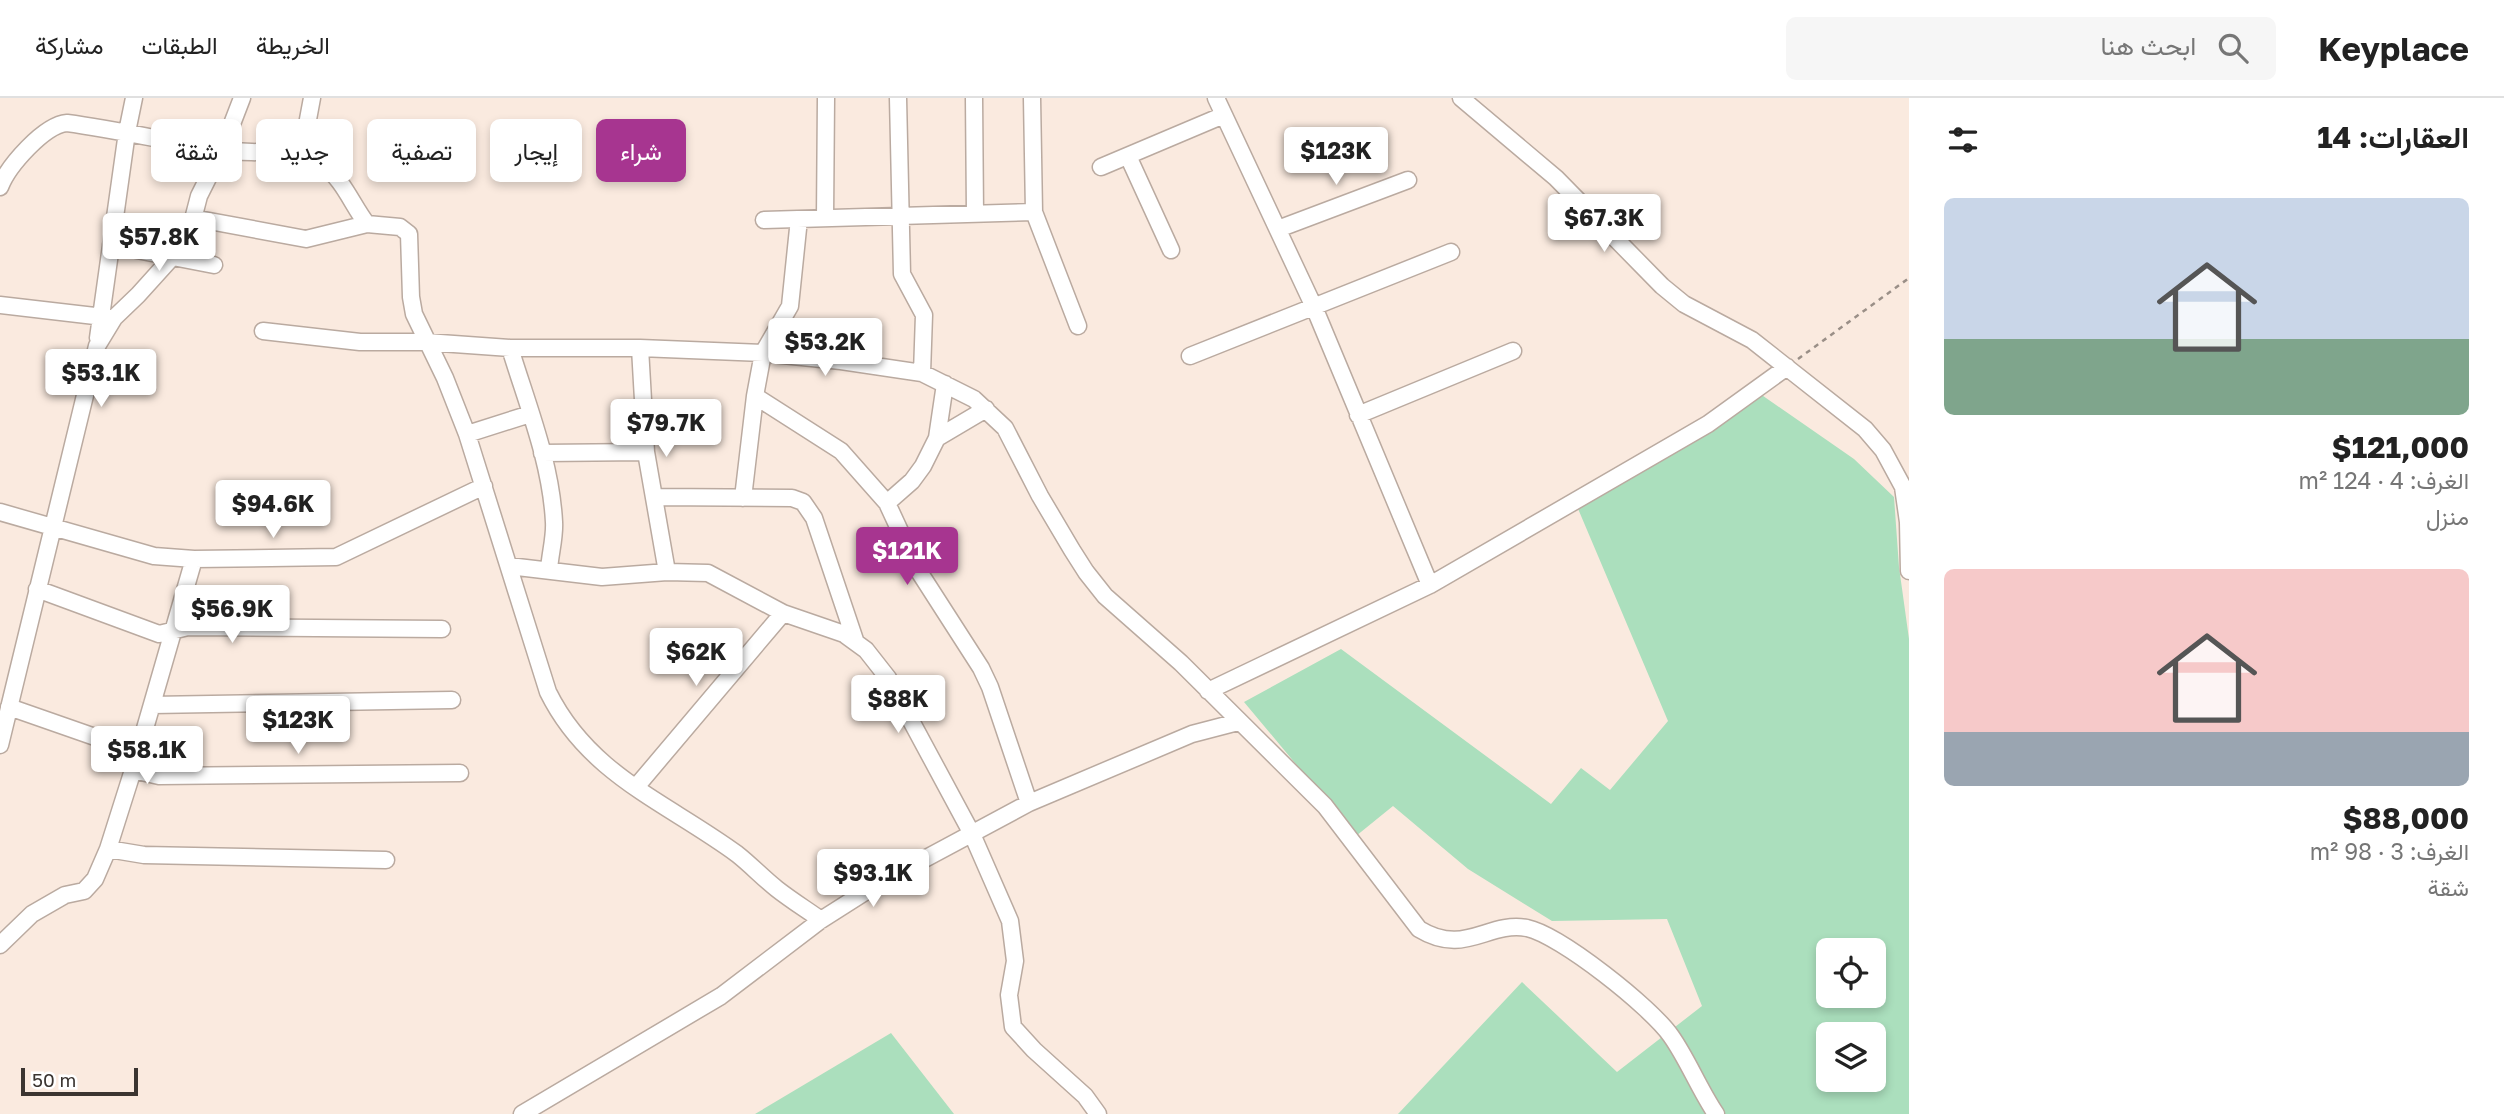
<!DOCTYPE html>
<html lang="ar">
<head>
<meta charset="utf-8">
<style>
  :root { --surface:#fff; --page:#f6f6f6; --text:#222; --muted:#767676; --line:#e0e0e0; --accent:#a73590 }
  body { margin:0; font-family:"Golos Text",Vazirmatn,sans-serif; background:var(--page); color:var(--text); direction:rtl; height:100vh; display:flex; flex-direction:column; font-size:26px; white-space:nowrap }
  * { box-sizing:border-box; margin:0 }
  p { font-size:23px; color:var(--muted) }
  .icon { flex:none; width:38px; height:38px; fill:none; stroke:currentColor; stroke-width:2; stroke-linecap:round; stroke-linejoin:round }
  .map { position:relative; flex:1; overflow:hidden; direction:ltr }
  .sheet { display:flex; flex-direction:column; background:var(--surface); width:595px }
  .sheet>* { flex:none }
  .banner { position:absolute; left:21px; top:21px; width:665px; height:63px; direction:rtl; display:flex; gap:14px }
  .controls { position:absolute; left:1816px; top:840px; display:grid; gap:14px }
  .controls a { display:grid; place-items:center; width:70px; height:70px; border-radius:10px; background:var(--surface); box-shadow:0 4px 10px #0003; font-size:35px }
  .scale { position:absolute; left:21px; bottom:18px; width:117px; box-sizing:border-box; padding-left:7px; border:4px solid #3b3531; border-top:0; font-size:19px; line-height:24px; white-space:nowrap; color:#3b3531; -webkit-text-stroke:5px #fff; paint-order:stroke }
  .price { position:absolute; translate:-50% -60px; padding:0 16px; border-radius:7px; background:#fff; color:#222; font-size:23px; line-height:46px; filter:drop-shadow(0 2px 4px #0008) }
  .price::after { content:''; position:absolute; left:50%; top:42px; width:21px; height:16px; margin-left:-10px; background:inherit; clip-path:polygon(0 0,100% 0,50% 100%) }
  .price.selected { background:var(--accent); color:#fff }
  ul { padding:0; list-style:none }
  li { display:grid; align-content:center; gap:14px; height:371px; padding:0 35px }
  li span { display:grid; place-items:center; height:217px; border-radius:10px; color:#555 }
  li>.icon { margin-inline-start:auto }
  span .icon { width:126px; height:126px; fill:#fffc; stroke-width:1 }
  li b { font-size:30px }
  h2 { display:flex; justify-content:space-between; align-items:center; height:84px; padding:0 35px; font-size:30px }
  .tag { padding:0 24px; border-radius:10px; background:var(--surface); box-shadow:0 4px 10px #0003; font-size:24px; line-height:63px }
  .tag.selected { background:var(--accent); color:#fff }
  header { display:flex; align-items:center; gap:42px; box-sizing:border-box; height:98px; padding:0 35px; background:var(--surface); border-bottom:2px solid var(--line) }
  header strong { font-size:33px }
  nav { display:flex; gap:38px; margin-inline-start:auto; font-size:24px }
  .search { width:490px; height:63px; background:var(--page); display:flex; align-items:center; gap:18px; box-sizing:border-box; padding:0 24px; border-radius:10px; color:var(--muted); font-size:26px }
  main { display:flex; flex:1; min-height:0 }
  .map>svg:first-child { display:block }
  .green { fill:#abdfbd; fill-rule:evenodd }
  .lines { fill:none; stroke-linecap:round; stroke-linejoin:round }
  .minor-casing { stroke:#baaaa0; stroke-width:19 }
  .path { stroke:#9a8f87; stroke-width:2.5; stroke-dasharray:5 5; stroke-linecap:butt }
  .minor { stroke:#fff; stroke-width:16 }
</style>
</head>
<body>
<header>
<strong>Keyplace</strong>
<div class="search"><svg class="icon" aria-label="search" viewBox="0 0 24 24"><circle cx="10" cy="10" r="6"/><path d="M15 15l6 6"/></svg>ابحث هنا</div>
<nav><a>الخريطة</a><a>الطبقات</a><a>مشاركة</a></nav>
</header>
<main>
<section class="sheet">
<h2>العقارات: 14<svg class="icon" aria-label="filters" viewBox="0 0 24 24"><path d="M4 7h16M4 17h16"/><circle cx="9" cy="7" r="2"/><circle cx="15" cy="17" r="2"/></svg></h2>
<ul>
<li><span style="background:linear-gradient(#c9d6e8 65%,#7fa58c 0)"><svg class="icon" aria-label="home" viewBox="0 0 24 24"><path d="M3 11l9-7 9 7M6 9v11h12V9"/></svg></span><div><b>$121,000</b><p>الغرف: 4 · 124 m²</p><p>منزل</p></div></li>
<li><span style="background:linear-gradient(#f6c9c9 75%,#9aa5b1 0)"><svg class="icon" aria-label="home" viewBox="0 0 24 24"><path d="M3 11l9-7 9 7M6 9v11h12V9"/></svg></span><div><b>$88,000</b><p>الغرف: 3 · 98 m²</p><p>شقة</p></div></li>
</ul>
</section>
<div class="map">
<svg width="1909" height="1016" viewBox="0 0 1909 1016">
  <rect width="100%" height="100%" fill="#faeadf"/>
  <path class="green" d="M1756,293L1854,361L1894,399L1899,469L1909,541V1016H1398L1522,884L1617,974L1702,908L1667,821L1552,823L1468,771L1393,708L1356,738L1244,604L1341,551L1551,706L1581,670L1610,692L1668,623L1576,406ZM1829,852H1874V898H1829ZM1829,936H1874V982H1829Z
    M891,935L954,1016H755Z"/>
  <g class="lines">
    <g class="minor-casing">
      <path id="minor" d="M898,0L902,176L924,217L922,275
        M974,0L975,116
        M1032,0L1034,114L1078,228
        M1216,0L1314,209L1430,487
        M1461,0L1556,80L1662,188L1684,206L1752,242L1865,331L1883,352L1903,389L1908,424L1909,473
        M1128,58L1171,152
        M301,59L312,0
        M1101,69L1224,17
        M0,89C8,68 44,27 67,25C119,32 170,44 221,52C251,56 296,51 322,67C343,80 352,107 367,126L400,129L409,136L411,199L414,216L445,280L467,336L548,594C589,677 666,704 737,756C751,767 763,780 777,791C791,802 807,812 821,822
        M193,120L306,141L367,126
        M825,120L826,0
        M764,122L1034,114
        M1278,131L1408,82
        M111,147L214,167
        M0,207L112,220
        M263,233L360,244H426L510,250H640L763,255L841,263L922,275L974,301L1005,330L1040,398L1072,452L1086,474L1105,498L1181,565L1325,708L1419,831C1465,859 1487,823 1527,830C1560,837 1651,909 1671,938C1688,962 1699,991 1716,1016
        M98,240L127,34L134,0
        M510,250C527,306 551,364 554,424C555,439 550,456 549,472
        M640,250L646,354L667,474
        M1190,258L1451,154
        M755,298L841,353L887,405L918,472L981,570L990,589L1029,705
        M1358,317L1513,253
        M467,336L530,316
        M937,340L986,311
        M542,355L646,354
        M654,399L792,400L803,404L814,420L855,542
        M743,400L755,298L763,255L790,208L799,121
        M887,405L912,383L923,368L937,340L945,286
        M0,414L154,458L194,461L336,459L484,388
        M509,468L602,479L667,474L708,475L783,515L844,536L866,552L888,580L972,736L1010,823L1015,863L1009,897L1013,929L1034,952L1085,998L1098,1016
        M37,491L159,536L188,529L442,531
        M1208,593L1430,487L1708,326L1787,269
        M152,607L452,602
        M9,609L138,654
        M0,647L97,248L114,220L138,197L176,155L184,143L191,129L199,98L222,52L242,0
        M133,672L159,678L460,675
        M636,689L783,515
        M108,751L144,757L386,762
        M0,847L32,816L65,797L84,793L95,781L108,751L133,672L194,461
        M522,1016L721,898L821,822L876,787L1029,705L1192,636L1238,624"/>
    </g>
    <path class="path" d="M1798,261L1909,180"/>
    <use href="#minor" class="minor"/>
  </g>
</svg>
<div class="controls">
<a><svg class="icon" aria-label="locate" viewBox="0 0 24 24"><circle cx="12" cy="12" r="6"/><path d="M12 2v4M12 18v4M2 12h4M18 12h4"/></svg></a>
<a><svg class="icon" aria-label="layers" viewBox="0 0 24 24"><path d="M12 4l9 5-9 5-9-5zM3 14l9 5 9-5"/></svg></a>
</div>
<div class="scale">50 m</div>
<b class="price" style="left:1336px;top:89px">$123K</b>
<b class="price" style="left:1604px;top:156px">$67.3K</b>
<b class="price" style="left:159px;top:175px">$57.8K</b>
<b class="price" style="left:825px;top:280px">$53.2K</b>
<b class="price" style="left:101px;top:311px">$53.1K</b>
<b class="price" style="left:666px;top:361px">$79.7K</b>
<b class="price" style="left:273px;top:442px">$94.6K</b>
<b class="price selected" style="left:907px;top:489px">$121K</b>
<b class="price" style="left:232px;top:547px">$56.9K</b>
<b class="price" style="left:696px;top:590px">$62K</b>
<b class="price" style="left:898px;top:637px">$88K</b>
<b class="price" style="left:298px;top:658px">$123K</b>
<b class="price" style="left:147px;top:688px">$58.1K</b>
<b class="price" style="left:873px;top:811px">$93.1K</b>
<div class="banner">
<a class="tag selected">شراء</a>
<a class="tag">إيجار</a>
<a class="tag">تصفية</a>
<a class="tag">جديد</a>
<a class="tag">شقة</a>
</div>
</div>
</main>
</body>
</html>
